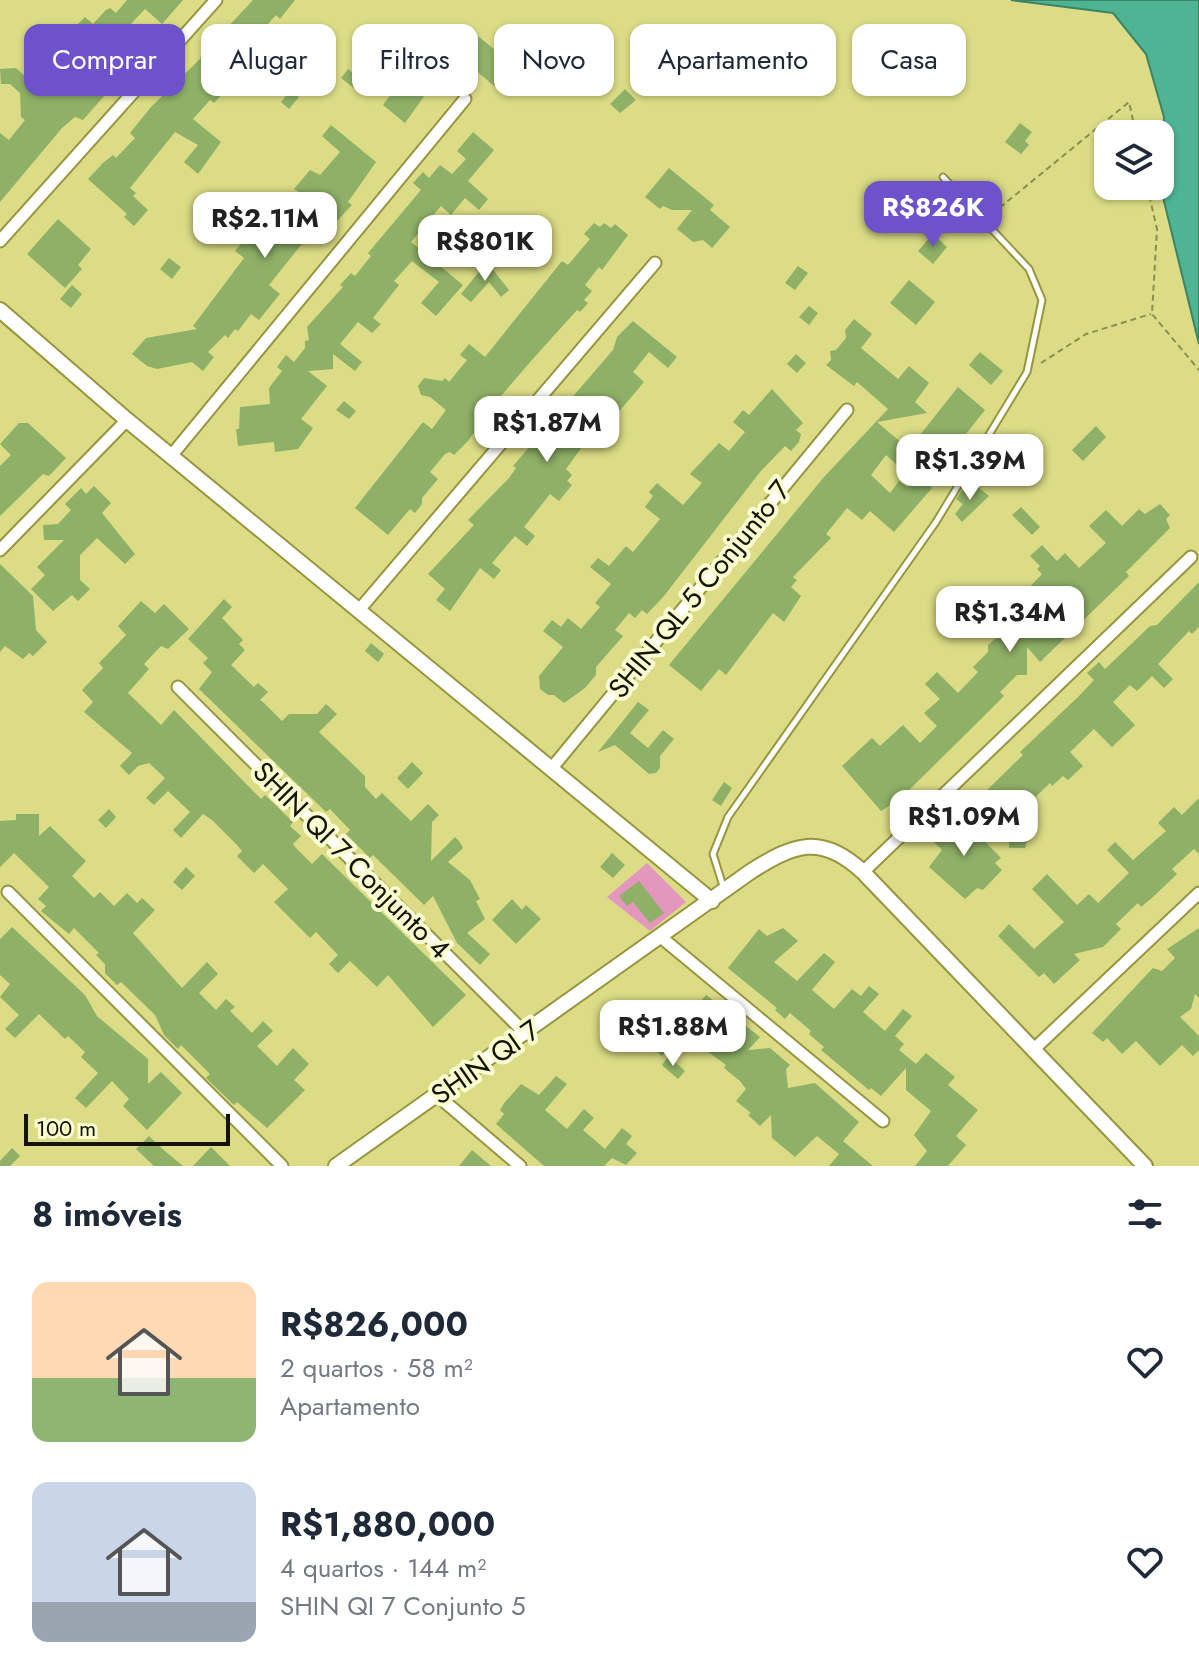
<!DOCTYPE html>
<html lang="pt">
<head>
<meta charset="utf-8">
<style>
  :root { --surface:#fff; --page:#f2f2f3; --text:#1f2937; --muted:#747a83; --accent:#6d52cc }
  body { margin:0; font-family:Jost,sans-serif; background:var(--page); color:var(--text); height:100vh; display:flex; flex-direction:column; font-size:30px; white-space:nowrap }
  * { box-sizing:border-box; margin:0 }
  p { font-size:26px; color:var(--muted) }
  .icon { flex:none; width:44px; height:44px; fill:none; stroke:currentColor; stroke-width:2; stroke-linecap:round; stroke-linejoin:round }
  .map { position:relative; height:1166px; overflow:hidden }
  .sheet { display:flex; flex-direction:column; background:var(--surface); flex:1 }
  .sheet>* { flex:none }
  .banner { position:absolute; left:24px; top:24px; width:1152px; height:72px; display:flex; gap:16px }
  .controls { position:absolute; left:1094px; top:120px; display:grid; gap:16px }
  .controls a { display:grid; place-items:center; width:80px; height:80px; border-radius:16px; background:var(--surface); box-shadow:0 2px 6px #0004; font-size:40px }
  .scale { position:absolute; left:24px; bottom:20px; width:206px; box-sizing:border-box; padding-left:8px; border:4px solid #141400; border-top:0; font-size:22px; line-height:28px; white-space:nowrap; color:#141400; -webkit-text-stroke:6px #f9fbd1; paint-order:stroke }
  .price { position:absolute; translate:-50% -68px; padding:0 18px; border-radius:16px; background:#fff; color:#222; font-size:26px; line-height:52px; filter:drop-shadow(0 2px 4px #0008) }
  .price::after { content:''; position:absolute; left:50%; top:48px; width:24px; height:18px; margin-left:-12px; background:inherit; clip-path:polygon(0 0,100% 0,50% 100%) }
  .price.selected { background:var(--accent); color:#fff }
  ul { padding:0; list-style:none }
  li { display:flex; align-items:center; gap:24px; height:200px; padding:0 32px }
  li span { display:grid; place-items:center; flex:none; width:224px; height:160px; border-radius:16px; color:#555 }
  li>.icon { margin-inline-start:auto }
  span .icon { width:96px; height:96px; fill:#fffc; stroke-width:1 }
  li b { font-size:34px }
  h2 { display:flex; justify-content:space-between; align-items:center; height:96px; padding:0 32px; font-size:34px }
  .pill { padding:0 28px; border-radius:16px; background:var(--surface); box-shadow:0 2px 6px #0004; font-size:28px; line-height:72px }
  .pill.selected { background:var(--accent); color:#fff }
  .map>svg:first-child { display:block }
  .green { fill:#e397bc }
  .water { fill:#4eb493; stroke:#3d8467; stroke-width:2 }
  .building { fill:#8fb167 }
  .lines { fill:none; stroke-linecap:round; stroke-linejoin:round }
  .service-casing { stroke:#96963f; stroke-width:9 }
  .minor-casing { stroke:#96963f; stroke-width:15 }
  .tertiary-casing { stroke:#96963f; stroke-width:18 }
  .path { stroke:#8d8e51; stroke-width:2; stroke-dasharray:6 4; stroke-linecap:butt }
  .service { stroke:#fff; stroke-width:5 }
  .minor { stroke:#fff; stroke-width:11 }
  .tertiary { stroke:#fff; stroke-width:14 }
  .labels { text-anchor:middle; stroke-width:8; stroke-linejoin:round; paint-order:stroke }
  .street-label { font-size:28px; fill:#141400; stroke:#f9fbd1 }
</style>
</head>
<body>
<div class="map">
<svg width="1199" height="1166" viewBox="0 0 1199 1166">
  <rect width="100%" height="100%" fill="#dbdc85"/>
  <path class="green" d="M647,863L686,902L650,931L607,897Z"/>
  <path class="water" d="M1011,0H1199V344L1160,185L1164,117L1146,54L1113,13Z"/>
  <path class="building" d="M127,0H183L162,24L145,9L130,25L145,38L124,62L127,65L101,91L105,95L83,120L75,117L62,128L0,202V133L9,140L25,120L21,117L20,93L10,84H1L0,69L16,68L38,88L90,37L77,25L85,17L93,24L106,10L110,8L116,13Z
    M253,0H295L280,19L276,15L245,50L255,59L214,103L210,100L193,119L221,142L198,174L184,162L198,145L175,132L130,188L136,193L133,196L148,210L134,226L124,217L127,214L88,179L103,163L113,155L116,158L135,138L130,133L151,107L200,59L204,47L221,28L224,31Z
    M462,33L473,43L478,36L495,50L508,35L534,62L509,93L497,83L494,86L460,57L465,52L454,43Z
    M411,67L430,88L405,123L383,105Z
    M348,69L366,83L359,92L341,78Z
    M625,89L636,100L620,113L610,104Z
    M291,90L299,97L289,109L281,102Z
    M1020,123L1032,132L1025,141L1029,145L1021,154L1005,142Z
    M331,125L376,162L348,202L352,205L336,222L327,216L305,240L269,285L280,294L259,320L251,314L238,331L235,329L228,338L225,335L208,352L214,357L203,371L192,362L157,369L147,366L132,354L146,338L197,329L193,326L244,258L235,251L257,225L267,233L300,193L294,189L310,170L320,175L340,152L322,136Z
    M473,132L494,150L468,181L488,199L479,210L465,198L451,215L441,206L411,242L463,285L436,316L421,303L439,282L412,261L394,281L399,285L373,318L381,324L372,333L358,322L340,344L362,362L355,371L333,354V369L308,371L327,386L301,419L313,428L298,449L275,452L274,442L238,446L236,429H239L240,407L270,404L269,388L282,371L277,367L286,355L294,362L305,348V341L309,340L307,327L343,287L340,285L351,273L355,276L371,256L368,253L421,190L413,183L423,172L429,178L440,165L452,174L466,159L457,151Z
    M669,168L714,205L710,210L730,227L712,248L703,240L693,242L677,229L692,210H672L663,206L660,209L645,197Z
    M886,187L894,193L884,205L876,198Z
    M58,219L91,249L78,265L82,269L65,288L27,254Z
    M594,223L600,227L604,223L611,228L615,224L628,235L602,270L599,267L585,285L592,291L584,300L588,303L580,312L577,310L531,361L477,424L479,426L468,441L454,455L450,452L445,454L430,472L438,479L422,498V504L415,513L410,509L388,535L355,508L423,422L432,429L446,410L430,397L421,395L418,386L424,378L442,381L445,378L449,382L467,360L460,355L469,344L485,357L562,261L568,265L590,239L584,234Z
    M933,234L947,247L933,264L918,251Z
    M169,258L181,267L172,279L160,269Z
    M487,262L509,290L501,297L489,282L471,302L461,294Z
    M798,266L808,273L795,290L785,283Z
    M909,280L935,302L916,325L890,303Z
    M72,285L82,294L71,308L60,299Z
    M809,306L818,313L809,325L799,317Z
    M854,319L872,334L861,348L898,379L909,366L929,383L915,402L927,413L877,422L910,450L897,465L886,455L871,475L890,493L899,481L907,487L917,474L932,488L894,532L870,511L862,520L847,508L826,534L831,538L793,577L797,580L791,587L801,596L784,622L773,613L726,675L719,669L701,691L669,665L824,477L888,409L857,382L854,386L826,365L831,360L830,351L836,350L846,338L845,330Z
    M633,321L677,357L668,368L649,352L633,372L644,382L611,421L609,420L593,439L590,436L566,469L572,475L567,481L572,485L559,501L550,494L524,527L535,536L527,546L515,536L492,563L501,570L494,579L480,568L450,611L436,600L445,589L428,574L474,525L468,520L509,478L516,468L513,466L613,350L617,337Z
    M980,352L1003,371L991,385L969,365Z
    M796,354L806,363L797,373L787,364Z
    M958,387L985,410L958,444L948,467L938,460L935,465L912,445Z
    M772,389L803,423L796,430L801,434L799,442L791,451L785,446L760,472L664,596L647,614L642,610L635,618L629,613L615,630L623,636L596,667V675L585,688L564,703L554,695H548L540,689L539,676L563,647L543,631L552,620L561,627L568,618L581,629L600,607L595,603L611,584L590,567L598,558L609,566L626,546L633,552L660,519L645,507L653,496L649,492L657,483L683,505L702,483L690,474L719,443L729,451L745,432L733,422L743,410L749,415Z
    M344,401L356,411L349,419L336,410Z
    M19,423H28L66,458L49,476L43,474L0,516V466L11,455L0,444Z
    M1096,426L1106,437L1083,461L1072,450Z
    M974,484L989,496L962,522L955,514L963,504L956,499L962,490L966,493Z
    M94,486L111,503L102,513L135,554L125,564L97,538L80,555V580L90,589L78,601L72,595L53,611L31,589L45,575L37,567L64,540H44L43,525L58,524L71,510L65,504L81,488L86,494Z
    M1160,504L1170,515L1166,519L1170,528L1126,572L1129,576L1040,662L1027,647V675H1017L1000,692L1004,696L978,722L902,797L881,811L842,766L872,738L880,746L903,725L920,743L937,726L924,713L940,699L925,684L937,672L958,693L978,672L973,667L988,652V645L996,638H1011L1026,623L1032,615L1019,598L1042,574L1037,569L1040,566L1030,556L1042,545L1057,561L1065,553L1079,568L1106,543L1089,526L1106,510L1122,526L1139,509L1145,514Z
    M1021,507L1040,527L1032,535L1012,515Z
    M0,564L33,596L36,630L47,642L33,656L29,653L23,659L5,646L0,652Z
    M1199,582V627L1192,634L1189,631L1158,664L1173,679L1164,688L1152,676L1137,691L1130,685L1113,702L1135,725L1112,747L1094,729L1070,752L1083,766L1068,780L1063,776L1052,786L1050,783L1017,815L1030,830L1025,848H1009V831L975,830L979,792H985L1023,755L1020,752L1079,696L1094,680L1087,673L1099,662L1105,669L1150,626L1157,625Z
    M224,599L232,607L222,618L243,640L239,644L245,650L231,665L254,687L258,683L268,692L260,700L263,702L282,721L289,714H317L326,704L337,714L319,732L365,776V787L376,799L382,793L411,821L428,804L439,815L432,822L431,861L455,837L459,841L463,848L448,862L470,880L480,899L476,901L485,919L467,933L490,954L480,965L457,943L433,896L424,905L373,855L370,858L346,834L350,830L330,809L326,812L199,689L212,672L203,663L208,658L188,639Z
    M141,601L155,613L164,604L189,629L168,649L161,646L144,664L149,669L128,693L161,725L174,710L261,799L265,795L293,822L290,826L301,836L293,844L296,848L312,864L322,854L466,995L433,1027L388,975L377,987L350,961L338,973L329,964L338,955L316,932L310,938L274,902L288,889L263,864L254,873L237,856L242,851L237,845L212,820L203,814L181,838L173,830L190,812L168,791L154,805L146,798L165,778L149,763L138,766L129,775L120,766L132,753L84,712L93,702L82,690L103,668L99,663L126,635L118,626Z
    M371,643L384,654L378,662L365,651Z
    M638,702L649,710L630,733L648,748L663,730L674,739L660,756V768L656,773L649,774L615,745L598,752Z
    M412,762L423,773L408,789L397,778Z
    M724,782L732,788L721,806L712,800Z
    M1199,798V854L1194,849L1172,869L1177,874L1153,897L1141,907L1138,903L1116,924L1121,929L1103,947L1074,954L1080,960L1054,984L1044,973L1039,977L998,936L1009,924L1034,949L1064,922L1032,889L1047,874L1077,905L1089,894L1098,903L1129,873L1107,850L1115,842L1133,860L1166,831L1158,823L1174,807L1182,815Z
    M109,809L116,817L106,828L98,820Z
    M16,814H39V836L50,826L86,861L72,876L94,898L100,892L114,906L127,893L137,903L142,898L155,910L133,933L182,988L207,962L218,974L199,993L216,1010L226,999L235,1007L230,1011L252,1033L263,1021L273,1031L257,1046L277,1066L293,1048L309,1064L294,1080L305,1090L267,1128L237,1102L234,1105L206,1078L210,1074L181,1045L178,1049L164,1035L155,1015L121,982L117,985L105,973V964L96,955L99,953L74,928L69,934L41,911L46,906L38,899L49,887L14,853L0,867V821L16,820Z
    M950,818L956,824L962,818L1001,858L995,863L1002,870L983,890L977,888L965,899L929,867L942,850L930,838Z
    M612,853L625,865L613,878L600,867Z
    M186,867L195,876L182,890L173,882Z
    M639,881L664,913L650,923L633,902L627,906L619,896Z
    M512,899L522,910L526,905L541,919L516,944L492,920Z
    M12,927L85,995L97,1016L148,1059V1084L161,1072L182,1093L147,1130L123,1106L129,1099L112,1081L86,1108L75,1098L98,1073L81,1057L85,1052L68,1036L65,1039L39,1014L15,1038L5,1029L19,1015L0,997L10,984L0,975V939Z
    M783,928L798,941L774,962L797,981L824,953L835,962L812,990L834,1009L852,989L861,996L869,986L879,994L863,1012L885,1031L903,1009L912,1016L895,1036L904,1044L899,1050L916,1064L926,1053L955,1077L948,1085L978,1110L956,1136L966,1145L948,1166H915L927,1151L914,1135L931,1111L906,1090V1068L881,1096L871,1088L869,1090L821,1050L824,1047L809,1034L811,1031L790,1013L785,1019L775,1010L777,1008L728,968L759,929L767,936Z
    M1199,928V998L1195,994L1191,1009L1180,1017L1199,1036V1050L1193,1056L1182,1045L1160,1066L1136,1041L1122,1054L1107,1038L1103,1042L1092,1033L1153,968L1162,971L1175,958L1167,949Z
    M706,995L760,1037L748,1050L770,1048L790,1065L786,1069L788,1088L815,1083L859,1122L843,1141L873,1166H829L839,1154L817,1136L795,1157L772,1138L771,1115L760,1126L748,1115L751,1113L736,1101L746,1089L740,1081L724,1068L726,1065L677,1029Z
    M670,1029L679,1037L662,1056L653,1048Z
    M669,1056L685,1071L678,1079L662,1065Z
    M556,1076L567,1084L545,1110L567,1129L584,1109L594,1118L583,1130L605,1149L622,1128L632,1136L626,1144L637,1153L626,1165L612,1158L604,1166H544L496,1124L504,1114L500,1110L505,1102L521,1084L539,1095Z
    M149,1136L166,1152L183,1166H154L136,1149Z
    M211,1147L230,1166H193Z
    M12,1148L20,1156L10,1166H0V1161Z
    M472,1150L491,1166H459Z"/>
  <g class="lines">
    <g class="service-casing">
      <path id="service" d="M723,886L713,854L728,817L936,522L1027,372L1042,300L1029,269L943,177"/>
    </g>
    <g class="minor-casing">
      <path id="minor" d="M0,241L216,0
        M171,456L465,99
        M0,550L127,420
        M359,610L655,263
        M178,687L526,1034
        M551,769L847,410
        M863,872L1191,557
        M8,892L282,1166
        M662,938L883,1121
        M1033,1050L1199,893
        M438,1096L520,1166"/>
    </g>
    <g class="tertiary-casing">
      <path id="tertiary" d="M0,310L127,420L712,901
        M336,1166L750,872C794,844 821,833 863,872L1145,1166"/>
    </g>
    <path class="path" d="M1147,186L1157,229L1152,314L1199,370
      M992,214L1129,102L1136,134
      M1041,363L1086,334L1151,314"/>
    <use href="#service" class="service"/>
    <use href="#minor" class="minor"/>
    <use href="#tertiary" class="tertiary"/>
  </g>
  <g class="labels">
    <g class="street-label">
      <text transform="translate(699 589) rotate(-51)" y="10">SHIN QL 5 Conjunto 7</text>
      <text transform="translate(352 860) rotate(45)" y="10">SHIN QI 7 Conjunto 4</text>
      <text transform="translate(485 1062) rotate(-35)" y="10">SHIN QI 7</text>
    </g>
  </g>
</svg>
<div class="controls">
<a><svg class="icon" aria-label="layers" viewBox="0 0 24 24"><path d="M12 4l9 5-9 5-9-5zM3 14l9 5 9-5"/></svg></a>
</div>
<div class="scale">100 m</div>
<b class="price selected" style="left:933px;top:249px">R$826K</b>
<b class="price" style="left:265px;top:260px">R$2.11M</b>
<b class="price" style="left:485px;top:283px">R$801K</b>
<b class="price" style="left:547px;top:464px">R$1.87M</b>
<b class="price" style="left:970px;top:502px">R$1.39M</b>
<b class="price" style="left:1010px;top:654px">R$1.34M</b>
<b class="price" style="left:964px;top:858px">R$1.09M</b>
<b class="price" style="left:673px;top:1068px">R$1.88M</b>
<div class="banner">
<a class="pill selected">Comprar</a>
<a class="pill">Alugar</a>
<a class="pill">Filtros</a>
<a class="pill">Novo</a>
<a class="pill">Apartamento</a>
<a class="pill">Casa</a>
</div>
</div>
<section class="sheet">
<h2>8 imóveis<svg class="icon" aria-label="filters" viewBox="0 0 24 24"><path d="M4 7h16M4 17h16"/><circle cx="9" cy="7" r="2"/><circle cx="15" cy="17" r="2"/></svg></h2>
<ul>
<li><span style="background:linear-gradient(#ffd9b3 60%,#8fb573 0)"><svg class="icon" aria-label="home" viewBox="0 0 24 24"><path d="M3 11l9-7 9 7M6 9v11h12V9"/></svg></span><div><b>R$826,000</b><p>2 quartos · 58 m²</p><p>Apartamento</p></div><svg class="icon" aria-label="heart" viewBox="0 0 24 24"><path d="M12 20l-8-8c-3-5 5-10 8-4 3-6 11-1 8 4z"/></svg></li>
<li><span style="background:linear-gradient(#c9d6e8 75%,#9aa5b1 0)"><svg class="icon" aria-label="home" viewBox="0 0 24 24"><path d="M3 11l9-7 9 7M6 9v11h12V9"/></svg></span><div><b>R$1,880,000</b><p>4 quartos · 144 m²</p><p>SHIN QI 7 Conjunto 5</p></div><svg class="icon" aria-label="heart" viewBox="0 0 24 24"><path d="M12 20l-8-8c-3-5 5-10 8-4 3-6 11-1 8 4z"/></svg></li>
</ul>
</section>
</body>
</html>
